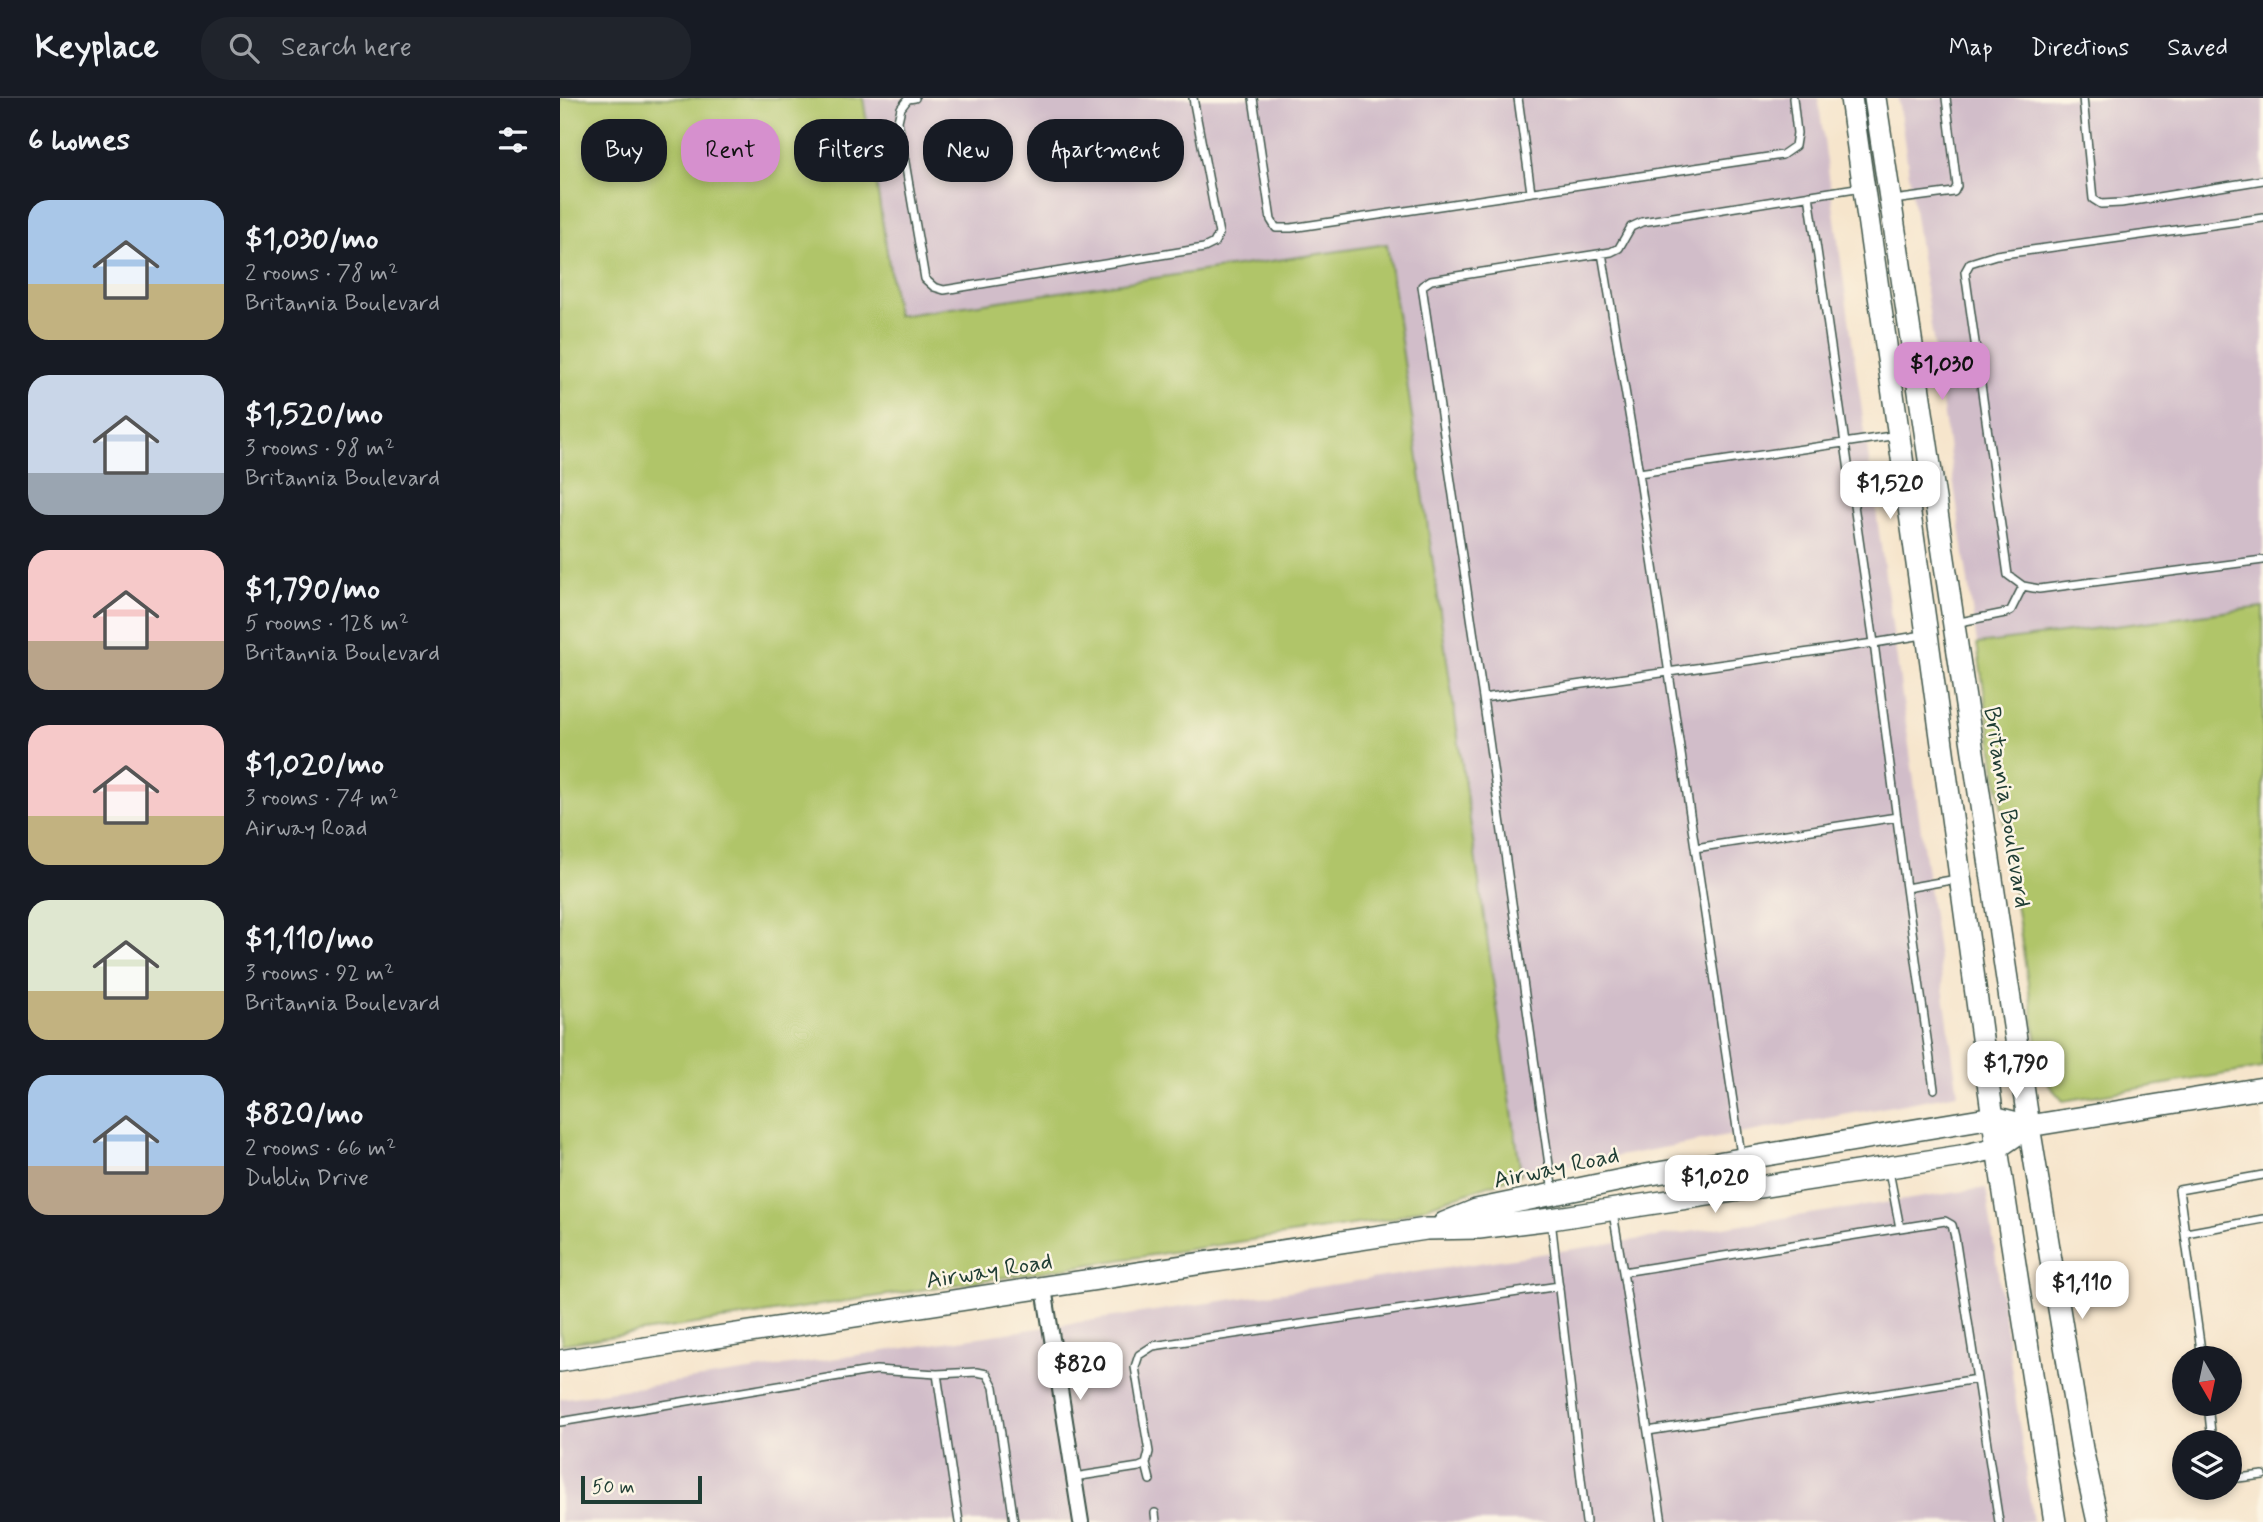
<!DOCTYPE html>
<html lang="en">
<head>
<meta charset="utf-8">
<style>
  :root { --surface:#171b24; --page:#20242c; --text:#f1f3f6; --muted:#9ea1a6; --line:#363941; --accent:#d690ce }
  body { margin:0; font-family:Mynerve,sans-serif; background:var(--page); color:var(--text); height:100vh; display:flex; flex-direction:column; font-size:26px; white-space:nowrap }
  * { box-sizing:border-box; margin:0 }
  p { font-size:23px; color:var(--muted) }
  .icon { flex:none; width:38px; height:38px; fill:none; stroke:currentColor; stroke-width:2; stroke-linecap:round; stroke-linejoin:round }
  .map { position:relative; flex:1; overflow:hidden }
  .side { display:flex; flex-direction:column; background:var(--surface); width:560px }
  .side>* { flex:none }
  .hud { position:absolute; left:21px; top:21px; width:665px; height:63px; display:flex; gap:14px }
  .needle { width:46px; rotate:171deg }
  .tools { position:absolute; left:1612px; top:1248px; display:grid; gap:14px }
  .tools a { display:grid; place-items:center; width:70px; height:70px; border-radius:50%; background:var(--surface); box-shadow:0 4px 10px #0003; font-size:35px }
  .scale { position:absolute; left:21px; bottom:18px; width:121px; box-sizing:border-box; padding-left:7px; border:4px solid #1f3d34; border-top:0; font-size:19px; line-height:24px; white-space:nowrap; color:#1f3d34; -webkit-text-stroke:5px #fcf5e5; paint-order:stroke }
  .price { position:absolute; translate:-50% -60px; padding:0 16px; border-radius:14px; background:#fff; color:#222; font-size:23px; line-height:46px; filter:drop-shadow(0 2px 4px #0008) }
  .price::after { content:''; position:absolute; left:50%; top:42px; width:21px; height:16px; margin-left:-10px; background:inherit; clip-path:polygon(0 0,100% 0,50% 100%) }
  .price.on { background:var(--accent); color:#111 }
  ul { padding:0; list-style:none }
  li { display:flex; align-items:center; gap:21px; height:175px; padding:0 28px }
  li span { display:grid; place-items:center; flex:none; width:196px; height:140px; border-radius:21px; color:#555 }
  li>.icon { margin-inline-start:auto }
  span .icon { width:84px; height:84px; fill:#fffc; stroke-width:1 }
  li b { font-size:30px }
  h2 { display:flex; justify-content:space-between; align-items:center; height:84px; padding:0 28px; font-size:30px }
  .chip { padding:0 24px; border-radius:28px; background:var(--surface); box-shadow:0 4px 10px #0003; font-size:24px; line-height:63px }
  .chip.on { background:var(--accent); color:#111 }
  header { display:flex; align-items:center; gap:42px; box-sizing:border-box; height:98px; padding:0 35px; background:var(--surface); border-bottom:2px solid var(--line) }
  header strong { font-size:33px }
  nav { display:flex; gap:38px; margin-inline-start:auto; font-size:24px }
  .search { width:490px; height:63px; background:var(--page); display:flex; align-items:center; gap:18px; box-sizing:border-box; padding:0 24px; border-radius:28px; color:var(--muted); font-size:26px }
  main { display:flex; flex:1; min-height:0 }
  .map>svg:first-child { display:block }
  .industrial { fill:#d1bdc9 }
  .green { fill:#b0c569; stroke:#68814e; stroke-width:2 }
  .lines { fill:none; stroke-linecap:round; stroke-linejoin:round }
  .lane-casing { stroke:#3f564b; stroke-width:10 }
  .street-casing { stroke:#3f564b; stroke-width:18 }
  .secondary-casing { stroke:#3f564b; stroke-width:24 }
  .lane { stroke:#fff; stroke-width:7 }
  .street { stroke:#fff; stroke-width:14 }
  .secondary { stroke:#fff; stroke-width:21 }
  .labels { text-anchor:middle; stroke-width:5; stroke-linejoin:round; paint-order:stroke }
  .street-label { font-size:24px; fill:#1f3d34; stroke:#fcf5e5 }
</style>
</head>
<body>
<header>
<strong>Keyplace</strong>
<div class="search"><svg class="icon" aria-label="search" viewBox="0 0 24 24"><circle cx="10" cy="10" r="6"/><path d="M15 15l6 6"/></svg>Search here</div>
<nav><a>Map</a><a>Directions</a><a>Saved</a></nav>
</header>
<main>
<section class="side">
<h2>6 homes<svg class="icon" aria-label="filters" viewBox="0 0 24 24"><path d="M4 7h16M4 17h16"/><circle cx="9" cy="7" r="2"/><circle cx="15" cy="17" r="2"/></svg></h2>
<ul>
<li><span style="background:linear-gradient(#a9c7e8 60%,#c2b280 0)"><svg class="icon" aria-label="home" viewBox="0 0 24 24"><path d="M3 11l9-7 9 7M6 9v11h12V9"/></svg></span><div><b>$1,030/mo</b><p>2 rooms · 78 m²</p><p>Britannia Boulevard</p></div></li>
<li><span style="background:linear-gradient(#c9d6e8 70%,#9aa5b1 0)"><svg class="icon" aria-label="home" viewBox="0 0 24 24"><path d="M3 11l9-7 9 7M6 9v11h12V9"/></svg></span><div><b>$1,520/mo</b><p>3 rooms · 98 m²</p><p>Britannia Boulevard</p></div></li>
<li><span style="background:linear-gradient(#f6c9c9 65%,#b9a48a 0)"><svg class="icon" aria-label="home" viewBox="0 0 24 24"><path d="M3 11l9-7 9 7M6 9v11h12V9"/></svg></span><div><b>$1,790/mo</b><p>5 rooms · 128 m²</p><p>Britannia Boulevard</p></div></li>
<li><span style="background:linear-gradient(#f6c9c9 65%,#c2b280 0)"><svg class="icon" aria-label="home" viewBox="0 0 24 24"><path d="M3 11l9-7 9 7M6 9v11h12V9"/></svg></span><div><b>$1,020/mo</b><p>3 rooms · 74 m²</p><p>Airway Road</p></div></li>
<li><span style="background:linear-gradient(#dfe7d0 65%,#c2b280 0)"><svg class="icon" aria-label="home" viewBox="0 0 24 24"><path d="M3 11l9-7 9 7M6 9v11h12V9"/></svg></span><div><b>$1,110/mo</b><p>3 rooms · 92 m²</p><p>Britannia Boulevard</p></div></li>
<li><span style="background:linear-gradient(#a9c7e8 65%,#b9a48a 0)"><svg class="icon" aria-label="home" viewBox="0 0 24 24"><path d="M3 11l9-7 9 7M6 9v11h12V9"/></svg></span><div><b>$820/mo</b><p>2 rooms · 66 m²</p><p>Dublin Drive</p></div></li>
</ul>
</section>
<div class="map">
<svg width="1703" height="1424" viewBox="0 0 1703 1424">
  <rect width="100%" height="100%" fill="#fcf5e5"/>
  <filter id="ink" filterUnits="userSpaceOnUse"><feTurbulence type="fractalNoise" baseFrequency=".0143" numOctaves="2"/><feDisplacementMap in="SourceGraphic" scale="14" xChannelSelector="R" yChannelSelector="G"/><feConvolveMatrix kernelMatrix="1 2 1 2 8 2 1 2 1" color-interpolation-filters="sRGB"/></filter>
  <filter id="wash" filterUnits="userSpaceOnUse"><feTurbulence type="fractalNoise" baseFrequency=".00686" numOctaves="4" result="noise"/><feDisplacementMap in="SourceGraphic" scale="28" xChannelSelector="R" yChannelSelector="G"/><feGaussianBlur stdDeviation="1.57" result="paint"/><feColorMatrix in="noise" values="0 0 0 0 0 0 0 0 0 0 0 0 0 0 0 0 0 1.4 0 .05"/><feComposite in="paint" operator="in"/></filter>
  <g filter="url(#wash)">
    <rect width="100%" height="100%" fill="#f6e5cc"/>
    <path class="industrial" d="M303,0H1258L1398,996L961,1076L827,146L337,219Z
      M1338,0H1703V509L1417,546Z
      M1426,1090L1473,1424H0V1301Z"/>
    <path class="green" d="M0,0H303L337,218L827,146L961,1076L831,1121L2,1246L0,1234Z
      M1703,509V970L1503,1003L1489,987L1480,965L1417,546Z"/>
  </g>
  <g filter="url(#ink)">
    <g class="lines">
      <g class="lane-casing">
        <path id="lane" d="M355,0L348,1L341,10L338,23L365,181L374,189L384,192L644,150L654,145L659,136L633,0
          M693,0L711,122L716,130H731L1222,57L1235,48L1237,35L1233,0
          M958,0L971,94
          M1523,0L1533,101L1541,106L1561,105L1703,82
          M1333,102L1394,94L1397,88L1386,0
          M1703,120L1436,157L1410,165L1405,174L1448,477L1463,488L1479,491L1703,462
          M1042,155L1079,375
          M1395,525L1445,515L1451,512L1463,488
          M923,600L862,188L871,182L1051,154L1059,150L1071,129L1082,124L1302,89
          M1135,750L1337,719
          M1346,790L1314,545L1363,537
          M1374,991L1346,790L1397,781
          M1181,1057L1079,375L1338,337
          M993,1095L923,600L1314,545L1249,97
          M1053,1115L1063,1174L1340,1130L1329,1073
          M991,1122L1026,1424
          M1340,1130L1385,1123L1392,1127L1395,1139L1439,1424
          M1626,1135L1703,1121
          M1063,1174L1102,1424
          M1642,1260L1619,1092L1703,1077
          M377,1276L417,1274L427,1276L434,1289L454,1424
          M1648,1306L1652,1344
          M0,1324L316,1272L377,1276L399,1424
          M1088,1333L1417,1281
          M586,1366L590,1382
          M514,1379L579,1369L586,1366L589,1354L575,1269L579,1257L593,1248L999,1188
          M1670,1381L1703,1377
          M595,1415L596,1424"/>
      </g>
      <g class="street-casing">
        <path id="street" d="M484,1190L521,1424"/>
      </g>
      <g class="secondary-casing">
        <path id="secondary" d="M1291,0L1367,536L1437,1050L1495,1424
          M1315,0L1469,1028L1522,1351L1538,1424
          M884,1125L916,1112L1086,1077L1433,1019L1469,1028L1703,990
          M0,1263L866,1131L919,1130L991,1121L1401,1058L1437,1050L1469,1028"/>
      </g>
      <use href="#lane" class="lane"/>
      <use href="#street" class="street"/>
      <use href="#secondary" class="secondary"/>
    </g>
  </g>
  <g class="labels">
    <g class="street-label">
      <text transform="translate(1448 709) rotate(81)" y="8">Britannia Boulevard</text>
      <text transform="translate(996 1069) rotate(-12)" y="8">Airway Road</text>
      <text transform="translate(429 1172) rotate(-9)" y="8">Airway Road</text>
    </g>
  </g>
</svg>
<div class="tools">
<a><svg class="needle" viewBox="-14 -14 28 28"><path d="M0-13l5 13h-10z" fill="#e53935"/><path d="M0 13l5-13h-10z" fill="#9ea1a6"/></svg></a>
<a><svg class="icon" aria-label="layers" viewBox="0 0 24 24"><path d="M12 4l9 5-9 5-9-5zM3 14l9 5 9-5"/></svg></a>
</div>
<div class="scale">50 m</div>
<b class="price on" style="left:1382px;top:304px">$1,030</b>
<b class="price" style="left:1330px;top:423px">$1,520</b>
<b class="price" style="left:1456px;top:1003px">$1,790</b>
<b class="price" style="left:1155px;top:1117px">$1,020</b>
<b class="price" style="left:1522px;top:1223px">$1,110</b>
<b class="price" style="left:520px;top:1304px">$820</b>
<div class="hud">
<a class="chip">Buy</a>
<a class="chip on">Rent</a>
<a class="chip">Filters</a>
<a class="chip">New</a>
<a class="chip">Apartment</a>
</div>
</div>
</main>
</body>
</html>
